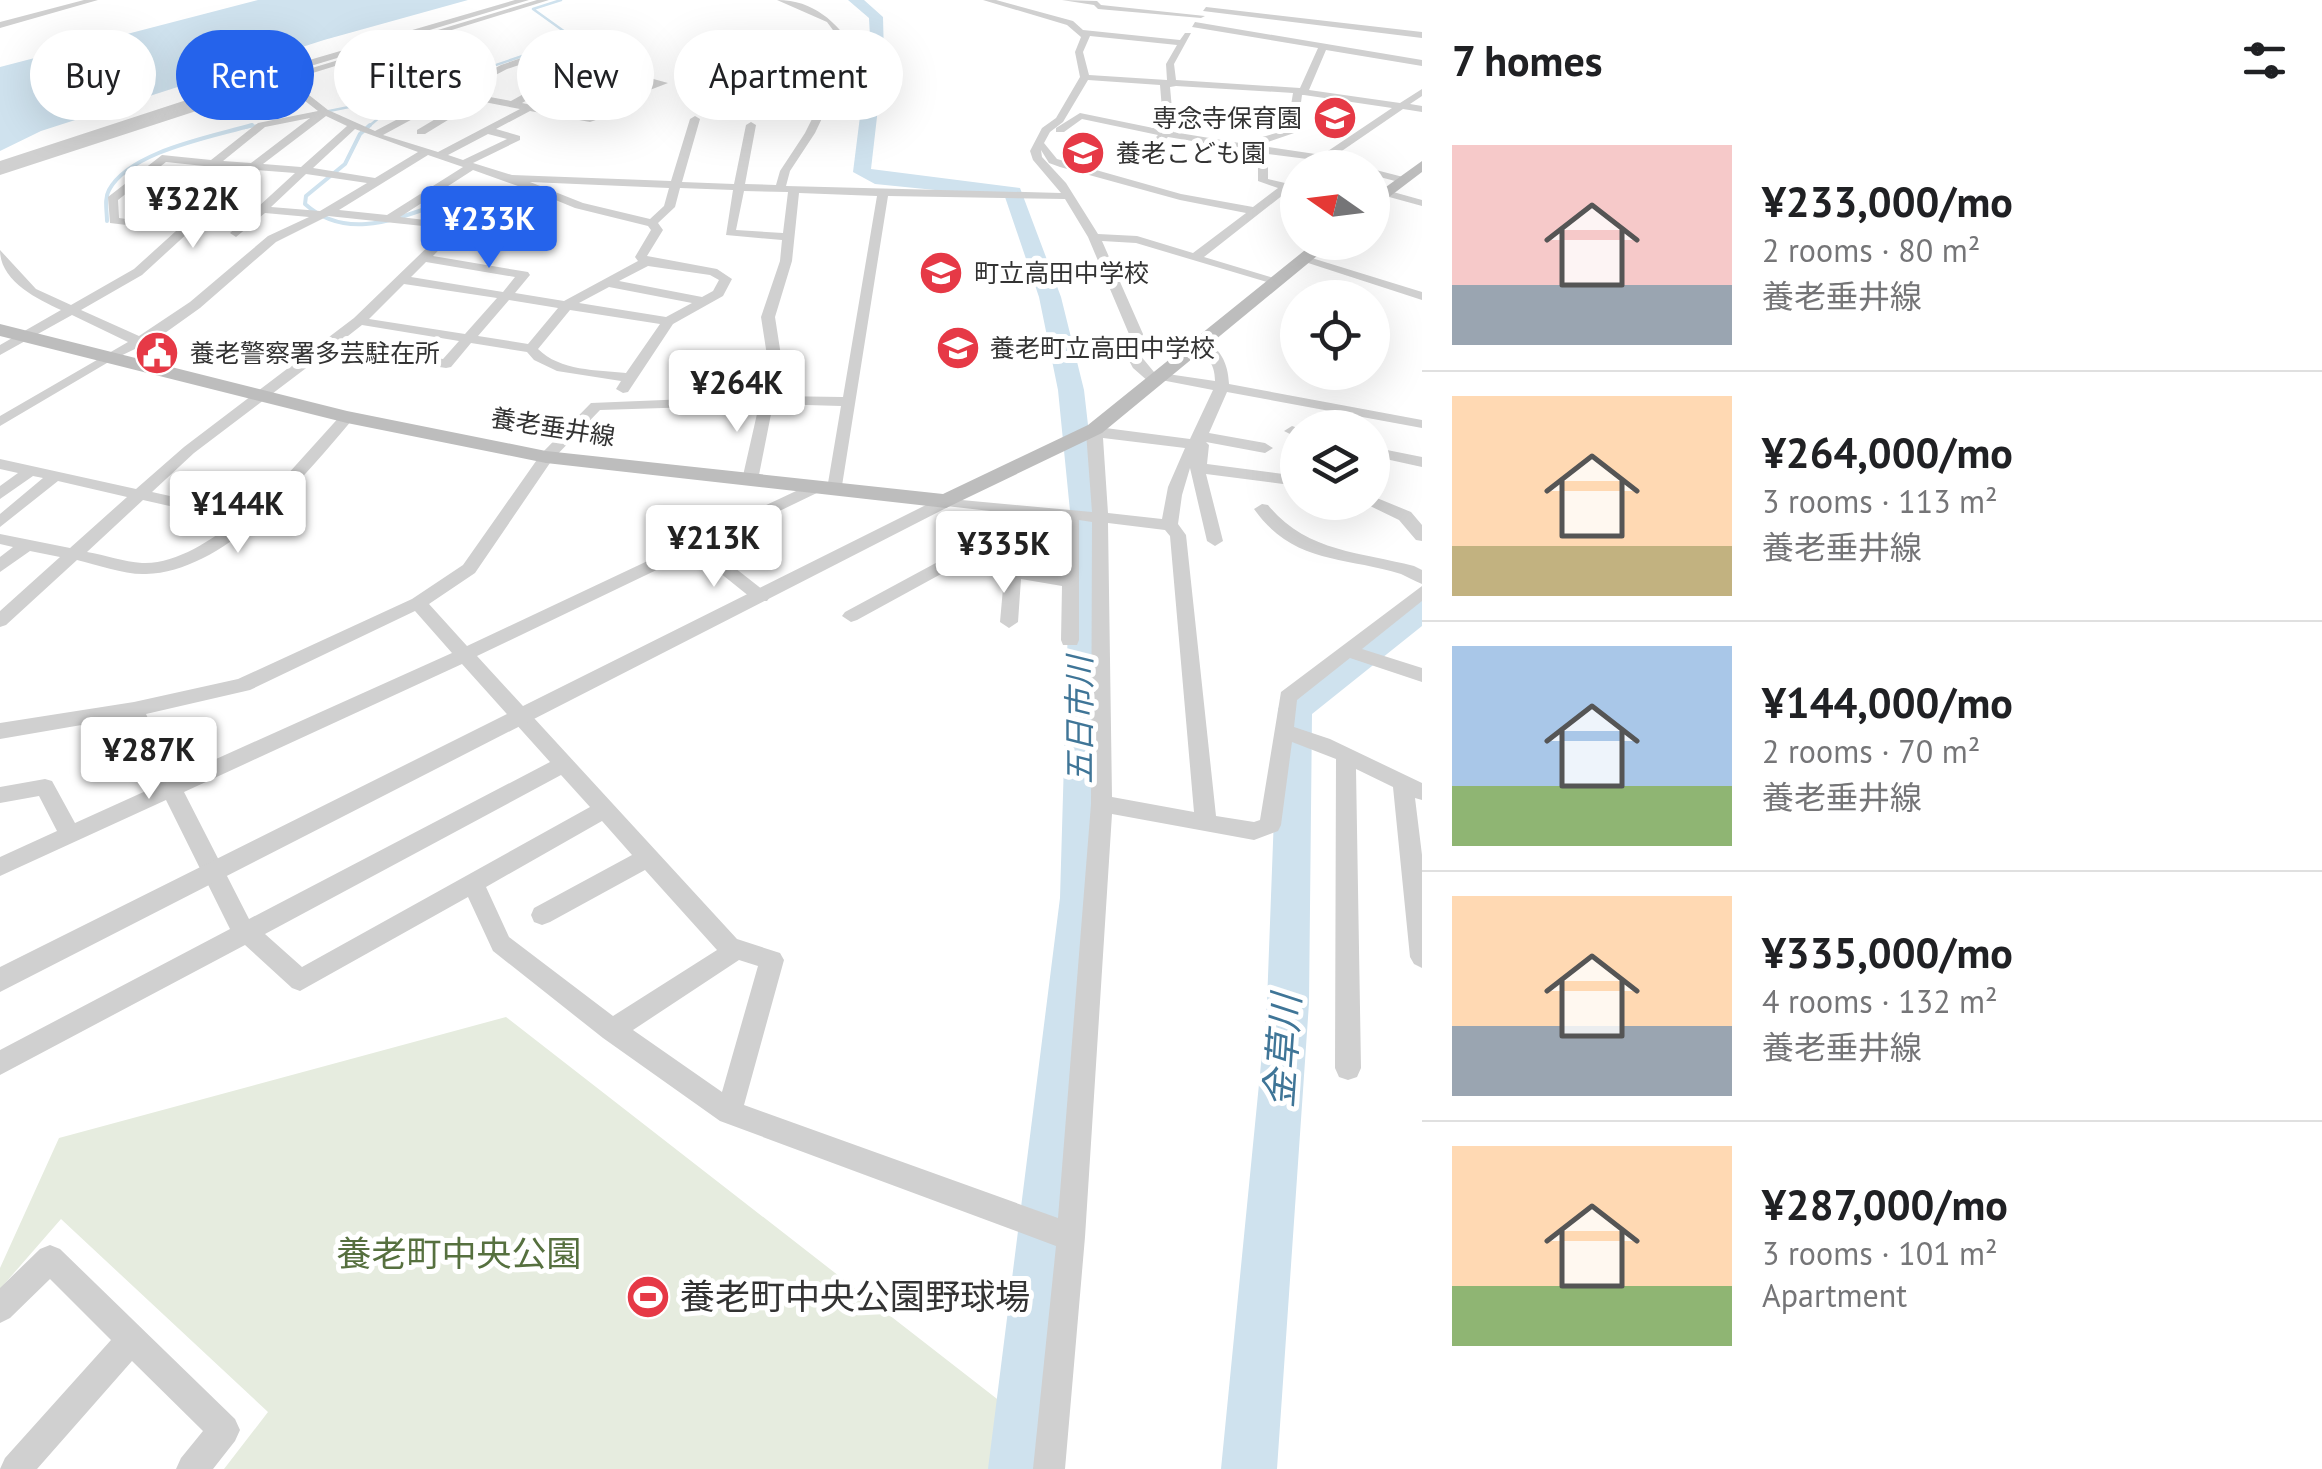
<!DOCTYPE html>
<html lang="en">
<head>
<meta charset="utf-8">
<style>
  :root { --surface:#fff; --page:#f6f6f6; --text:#202124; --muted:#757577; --line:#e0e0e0; --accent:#2563eb }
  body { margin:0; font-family:"PT Sans","Noto Sans JP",sans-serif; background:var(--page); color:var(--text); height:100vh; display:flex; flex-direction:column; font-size:38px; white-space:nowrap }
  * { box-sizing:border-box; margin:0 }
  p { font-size:32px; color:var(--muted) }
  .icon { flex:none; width:55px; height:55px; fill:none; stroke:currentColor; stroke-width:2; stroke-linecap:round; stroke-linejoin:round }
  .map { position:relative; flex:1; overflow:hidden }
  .sheet { display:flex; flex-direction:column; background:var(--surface); width:900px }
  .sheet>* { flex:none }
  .banner { position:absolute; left:30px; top:30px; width:950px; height:90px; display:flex; gap:20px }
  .needle { width:65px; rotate:284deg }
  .tools { position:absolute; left:1280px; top:150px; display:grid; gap:20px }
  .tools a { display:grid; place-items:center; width:110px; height:110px; border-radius:50%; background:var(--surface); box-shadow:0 10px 40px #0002; font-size:50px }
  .price { position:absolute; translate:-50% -85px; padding:0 22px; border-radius:10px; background:#fff; color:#222; font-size:32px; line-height:65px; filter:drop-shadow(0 2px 5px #0008) }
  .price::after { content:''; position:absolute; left:50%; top:60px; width:30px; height:22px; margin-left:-15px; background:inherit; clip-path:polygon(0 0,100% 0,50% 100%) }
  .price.on { background:var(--accent); color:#fff }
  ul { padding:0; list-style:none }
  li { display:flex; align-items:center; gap:30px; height:250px; padding:0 30px }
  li+li { border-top:2px solid var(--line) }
  li span { display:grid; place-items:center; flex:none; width:280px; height:200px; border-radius:0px; color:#555 }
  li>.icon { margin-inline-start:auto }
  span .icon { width:120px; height:120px; fill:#fffc; stroke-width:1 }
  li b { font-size:42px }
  h2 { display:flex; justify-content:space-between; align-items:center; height:120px; padding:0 30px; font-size:42px }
  .chip { padding:0 35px; border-radius:45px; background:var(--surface); box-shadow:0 10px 40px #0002; font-size:35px; line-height:90px }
  .chip.on { background:var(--accent); color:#fff }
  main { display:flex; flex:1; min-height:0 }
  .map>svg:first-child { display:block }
  .green { fill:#e6ecdf }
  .water { fill:#cfe2ee }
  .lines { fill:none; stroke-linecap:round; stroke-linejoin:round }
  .stream-far1 { stroke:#cfe2ee; stroke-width:2.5 }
  .stream { stroke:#cfe2ee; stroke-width:4 }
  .river { fill:#cfe2ee; fill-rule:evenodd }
  .minor { fill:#d0d0d0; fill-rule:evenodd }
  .tertiary { fill:#d0d0d0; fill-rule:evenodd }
  .secondary { fill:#bdbdbd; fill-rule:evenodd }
  .labels { text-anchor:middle; stroke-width:10; stroke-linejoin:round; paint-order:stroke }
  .far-poi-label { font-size:25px; fill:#333; stroke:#fff; text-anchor:start }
  .far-street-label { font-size:25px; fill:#333; stroke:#fff }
  .water-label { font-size:32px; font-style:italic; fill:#3f7597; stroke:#fff }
  .near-park-label { font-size:35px; fill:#56703f; stroke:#fff }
  .near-poi-label { font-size:35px; fill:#333; stroke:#fff; text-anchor:start }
  .near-water-label { font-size:38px; font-style:italic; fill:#3f7597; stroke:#fff }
</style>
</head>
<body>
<main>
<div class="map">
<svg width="1422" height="1469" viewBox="0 0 1422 1469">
  <rect width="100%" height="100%" fill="#fff"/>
  <path class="green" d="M506,1017L1010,1409L1003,1469H224L268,1412L61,1219L0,1289V1268L59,1138Z"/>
  <path class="water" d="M258,0H468L324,40L41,131L0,151V67Z"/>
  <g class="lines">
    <path class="stream-far1" d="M244,128L404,96L570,40L572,37L533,9L561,0
      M367,128L402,98"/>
    <path class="stream" d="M370,125L360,134L345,164L306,196L305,204C347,242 398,218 445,202
      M107,221C107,211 104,199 109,190C130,151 212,137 252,125"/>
    <path class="river" d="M848,0H864L883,17L884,56L871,169L1020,188L1061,297L1084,390L1099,521L1100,898L1044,1469H988L1060,898L1071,521L1058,390L1039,297L1005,197L875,184L853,172L870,37L869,18Z
      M1422,599V626L1312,714L1309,1003L1277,1469H1221L1267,1003L1278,709L1283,700L1351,651L1355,644L1411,602Z"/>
    <path class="minor" d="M537,0H549L290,80L328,110L375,131L501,65L530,55L617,69L668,83L642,93L639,88L652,84L615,77L560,110L590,116L611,110L616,113L590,122L530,111L496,129L520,136V140L473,163L512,175L671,181L690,119L695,116L700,119L682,182L734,184L746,125L751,122L756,125L745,184L776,185L780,171L805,133L847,49L827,22L777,0C814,0 836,22 855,49L815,133L790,171L786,186L1061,193L1033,160L1030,151L1042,128L1056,118L1080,77L1075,52L1081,37L1067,25L983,0H996L1073,21L1083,30L1180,40L1185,33H1191L1174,64L1176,80L1300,88L1318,48L1192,27L1195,22L1422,60V66L1326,50L1309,90L1400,103L1422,89V96L1410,104L1422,106V112L1403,109L1333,157L1363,168H1345L1326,162L1317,166L1312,163L1315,160L1268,154V179L1285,183L1297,180L1298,193L1288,191L1204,257L1280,280V286L1136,243L1102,241L1143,334L1140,355L1154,372L1215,381C1215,361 1205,356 1193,342L1200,338C1220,347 1228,362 1229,384L1422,420V428L1227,392L1209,433L1265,443L1273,448L1265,453L1206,442L1209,445L1207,464L1298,476V486L1206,474L1223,541L1215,546L1207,541L1190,468L1182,495L1178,524L1186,535L1216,816L1254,822L1260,820L1281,692L1422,586V601L1362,649L1422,668V682L1350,658L1297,700L1294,727L1330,739L1422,783V800L1415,798L1422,855V968L1414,964L1410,957L1393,787L1356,769L1361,1068L1357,1077L1348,1080L1339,1077L1335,1068L1336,759L1292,742L1281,825L1278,831L1254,840L1112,814L1085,1237L1065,1469H1033L1056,1246L720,1121L603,1038L493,951L468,897L300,991L292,988L245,945L0,1075V1050L230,929L166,800L0,876V857L57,831L39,796L0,803V787L45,779L52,781L75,823L159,785L128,717L0,739V723L134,702L238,679L412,599L463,565L541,454L591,403L761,396L768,362L761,317L780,261L782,240L726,235L733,190L680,188L675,207L658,223L663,230L647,256L717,269L732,279L723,296L673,324L628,392L623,393L616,389L621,381L557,371L534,360L527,352L471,343L451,367L446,368L330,350L194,453L152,492L246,513L277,486L342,414H352V420C304,477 227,571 146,574C125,575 98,565 77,560L6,625L0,627V611L60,557L30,551L0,572V557L13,547L0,544V534L70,548L127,497L58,481L0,527V514L43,478L33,476L0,499V486L18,473L0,469V459L136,489L184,447L354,318L442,233L423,226L328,216L276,242L200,308L158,338L112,360L0,426V416L128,342L72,315L0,355V345L61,310C37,299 0,281 0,250L36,289L71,305L134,269L176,231L110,223L108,197L162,155L211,160L258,123L318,111L282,83L0,175V168L219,96ZM1090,36L1177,45L1166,64L1167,80L1089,75L1083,52ZM531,61L570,68L511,101L463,92L507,69ZM580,70L606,75L550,109L522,103ZM1088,80L1160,85L1162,109L1171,123L1163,130L1080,113L1056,128V132H1064L1082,119L1158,135L1132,163L1137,166L1168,137L1258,152V181L1278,188L1253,207L1181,194L1057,159L1044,143L1050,132L1063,122ZM1176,86L1293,93L1287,130L1259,138L1258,146L1173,132L1181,123L1172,109L1170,87ZM1302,95H1304L1392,108L1322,155L1268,147V142L1297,132ZM455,96L469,99L417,130V134H425L479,101L520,109L438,152L383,135ZM326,116L347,126L301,167L263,164ZM310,118L251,163L223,161L265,127ZM355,129L418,152L375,178L313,168ZM488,134L507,139L463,160L448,155ZM1041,150L1049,163L1060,167L1180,200L1246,213L1193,253L1137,236L1098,234L1066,183L1042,157ZM428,155L463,167L387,215L339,210ZM166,162L204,166L134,220L119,218L118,200ZM216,167L244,169L183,224L147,221ZM256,170L295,173L259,206L221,202ZM473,170L532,191L449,228L425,220L400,217ZM306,174L367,183L320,211L271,207ZM530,182L669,188L664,206L650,219L583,203ZM744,191L788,192L783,233L736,230ZM799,193L877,196L843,397L775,396L782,362L775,317L792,261ZM541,194L575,208L648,226L651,230L635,257L638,261L564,301L515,293L530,275L528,272L433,256L455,233ZM888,196L1065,199L1088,237L1129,334L1126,355L1133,368L1149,382L1161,380L1213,390L1190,439L1090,426L1086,432L1092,512L940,498L938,501L946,506L1008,513V524L845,612L842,616L851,622L857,620L952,568L1004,577L1000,622L1009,628L1018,622L1021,579L1062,586L1061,640L1063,645H1077L1079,640V520L1092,522L1091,804L1058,1218L744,1105L784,960L780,953L737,939L477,656L694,552L755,601H767L770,597L767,593L707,546L823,490V484H811L467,646L429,604L475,573L552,460L600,410L759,405L742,480L750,485L758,480L773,404L841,406L827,489L835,494L841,492ZM214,209L252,212L230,233L236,237L265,213L309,217L268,236L190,302L139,336L81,310L142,275ZM426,262L515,277L503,292L411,277ZM648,266L710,275L719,280L713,291L702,297L619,281ZM404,284L497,298L465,334L369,319ZM609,287L692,303L666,317L579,303ZM509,300L558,308L528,344L478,336ZM570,310L660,324L626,373C597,370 560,371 538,349ZM362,325L459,341L443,359L339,343ZM1103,438L1185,448L1168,487L1162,519L1108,513ZM143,500L236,521C212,540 174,565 142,563C124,562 105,555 87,552ZM1024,514L1063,519L1062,575L1022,568ZM1108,523L1165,530L1170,536L1194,812L1112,797ZM1007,538L1005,565L968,559ZM415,611L452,653L176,777L146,714L250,690ZM462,664L550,762L249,919L184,792ZM561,775L590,807L302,967L265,934ZM602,821L632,855L534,908L531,915L534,922L542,925L550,922L645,870L717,950L613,1016L509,937L486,887ZM739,960L758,966L722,1092L633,1030Z
      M1062,0L1097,1L1101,5L1205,16L1201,18L1098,9L1094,5Z
      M1206,7L1422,32V38L1203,11Z
      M1372,169L1407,178L1408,180L1403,183L1372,175Z
      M1386,190L1422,200V206L1382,195L1380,193Z
      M1302,255L1422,292V300L1302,261Z
      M1292,426L1298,428V438L1284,431Z
      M1372,447L1422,457V467L1372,456Z
      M1372,496L1411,512L1422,525V541L1416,540L1399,520L1366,504L1372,502Z
      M1262,504L1268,505C1306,552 1360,552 1414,566L1422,570V584C1414,581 1408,577 1401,574C1343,556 1293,564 1254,509Z
      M50,1245L60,1249L235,1419L240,1430L235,1441L213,1469H176L181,1458L203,1431L132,1361L37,1469H0L5,1458L111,1340L50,1279L10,1318L0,1323V1288L40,1249Z"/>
    <path class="tertiary" d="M84,0H98L0,28V22Z
      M515,0H529L314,65L0,169V161L306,61Z
      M946,495L952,497V505L0,992V967Z"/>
    <path class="secondary" d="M1422,161V172L1372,210V197Z
      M1315,242H1334L1102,433L946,508L546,463L347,423L0,336V324L347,411L546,451L943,494L1088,425Z"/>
  </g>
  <defs>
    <g id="school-disc" transform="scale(2.25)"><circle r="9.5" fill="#e63946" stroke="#fff"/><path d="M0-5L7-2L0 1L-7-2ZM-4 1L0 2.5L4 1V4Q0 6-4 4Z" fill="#fff"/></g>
    <g id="civic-disc" transform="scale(2.25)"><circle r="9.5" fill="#e63946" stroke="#fff"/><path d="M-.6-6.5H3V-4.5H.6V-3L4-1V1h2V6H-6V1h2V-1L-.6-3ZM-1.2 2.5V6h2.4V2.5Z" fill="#fff"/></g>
    <g id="stadium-disc" transform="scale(2.25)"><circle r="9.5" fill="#e63946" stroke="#fff"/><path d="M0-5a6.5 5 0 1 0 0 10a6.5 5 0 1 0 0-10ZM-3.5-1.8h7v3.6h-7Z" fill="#fff"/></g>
  </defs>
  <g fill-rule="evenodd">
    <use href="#school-disc" x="1335" y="118"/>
    <use href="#school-disc" x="1083" y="153"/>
    <use href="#school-disc" x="941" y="273"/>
    <use href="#school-disc" x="958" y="348"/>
    <use href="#civic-disc" x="157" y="353"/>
    <use href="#stadium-disc" x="648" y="1297"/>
  </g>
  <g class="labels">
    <g class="far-poi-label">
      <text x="1302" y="127" text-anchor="end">専念寺保育園</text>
      <text x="1116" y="162">養老こども園</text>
      <text x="974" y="282">町立高田中学校</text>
      <text x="990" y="357">養老町立高田中学校</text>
      <text x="190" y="362">養老警察署多芸駐在所</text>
    </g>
    <g class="far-street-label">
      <text transform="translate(553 427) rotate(9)" y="9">養老垂井線</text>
    </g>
    <g class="water-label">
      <text transform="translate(1080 720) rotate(-90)" y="11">五日市川</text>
    </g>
    <g class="near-park-label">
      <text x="459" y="1266">養老町中央公園</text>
    </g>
    <g class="near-poi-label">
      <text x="680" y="1309">養老町中央公園野球場</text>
    </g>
    <g class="near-water-label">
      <text transform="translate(1283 1051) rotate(-86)" y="13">金草川</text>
    </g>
  </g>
</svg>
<div class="tools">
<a><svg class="needle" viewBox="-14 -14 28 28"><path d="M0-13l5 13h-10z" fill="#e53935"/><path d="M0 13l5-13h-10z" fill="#757577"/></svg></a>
<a><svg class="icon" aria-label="locate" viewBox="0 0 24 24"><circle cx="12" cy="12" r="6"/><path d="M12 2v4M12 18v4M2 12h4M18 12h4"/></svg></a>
<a><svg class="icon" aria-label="layers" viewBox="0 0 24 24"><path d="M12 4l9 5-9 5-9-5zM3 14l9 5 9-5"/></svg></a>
</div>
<b class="price" style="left:193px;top:251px">¥322K</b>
<b class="price on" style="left:489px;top:271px">¥233K</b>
<b class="price" style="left:737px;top:435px">¥264K</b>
<b class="price" style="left:238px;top:556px">¥144K</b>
<b class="price" style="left:714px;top:590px">¥213K</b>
<b class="price" style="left:1004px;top:596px">¥335K</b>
<b class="price" style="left:149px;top:802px">¥287K</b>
<div class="banner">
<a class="chip">Buy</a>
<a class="chip on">Rent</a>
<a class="chip">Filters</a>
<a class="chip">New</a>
<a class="chip">Apartment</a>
</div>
</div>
<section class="sheet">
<h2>7 homes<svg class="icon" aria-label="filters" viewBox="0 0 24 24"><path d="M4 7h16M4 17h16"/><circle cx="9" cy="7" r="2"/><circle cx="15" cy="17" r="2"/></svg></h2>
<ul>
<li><span style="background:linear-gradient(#f6c9c9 70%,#9aa5b1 0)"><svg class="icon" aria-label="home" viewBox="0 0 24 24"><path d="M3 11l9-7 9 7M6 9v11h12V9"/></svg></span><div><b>¥233,000/mo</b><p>2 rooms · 80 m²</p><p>養老垂井線</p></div></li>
<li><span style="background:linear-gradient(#ffd9b3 75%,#c2b280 0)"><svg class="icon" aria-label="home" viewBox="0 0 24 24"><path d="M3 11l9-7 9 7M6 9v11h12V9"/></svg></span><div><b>¥264,000/mo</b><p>3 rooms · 113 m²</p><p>養老垂井線</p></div></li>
<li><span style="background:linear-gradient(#a9c7e8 70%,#8fb573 0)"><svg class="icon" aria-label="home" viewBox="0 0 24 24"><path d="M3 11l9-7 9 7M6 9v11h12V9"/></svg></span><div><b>¥144,000/mo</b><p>2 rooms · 70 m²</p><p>養老垂井線</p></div></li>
<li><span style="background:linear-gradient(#ffd9b3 65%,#9aa5b1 0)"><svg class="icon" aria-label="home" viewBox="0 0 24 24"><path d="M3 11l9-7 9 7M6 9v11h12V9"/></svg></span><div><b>¥335,000/mo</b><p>4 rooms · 132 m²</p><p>養老垂井線</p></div></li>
<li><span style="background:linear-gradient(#ffd9b3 70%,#8fb573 0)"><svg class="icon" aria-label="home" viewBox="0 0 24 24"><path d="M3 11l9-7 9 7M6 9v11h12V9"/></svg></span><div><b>¥287,000/mo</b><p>3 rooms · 101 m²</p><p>Apartment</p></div></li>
</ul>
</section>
</main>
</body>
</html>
